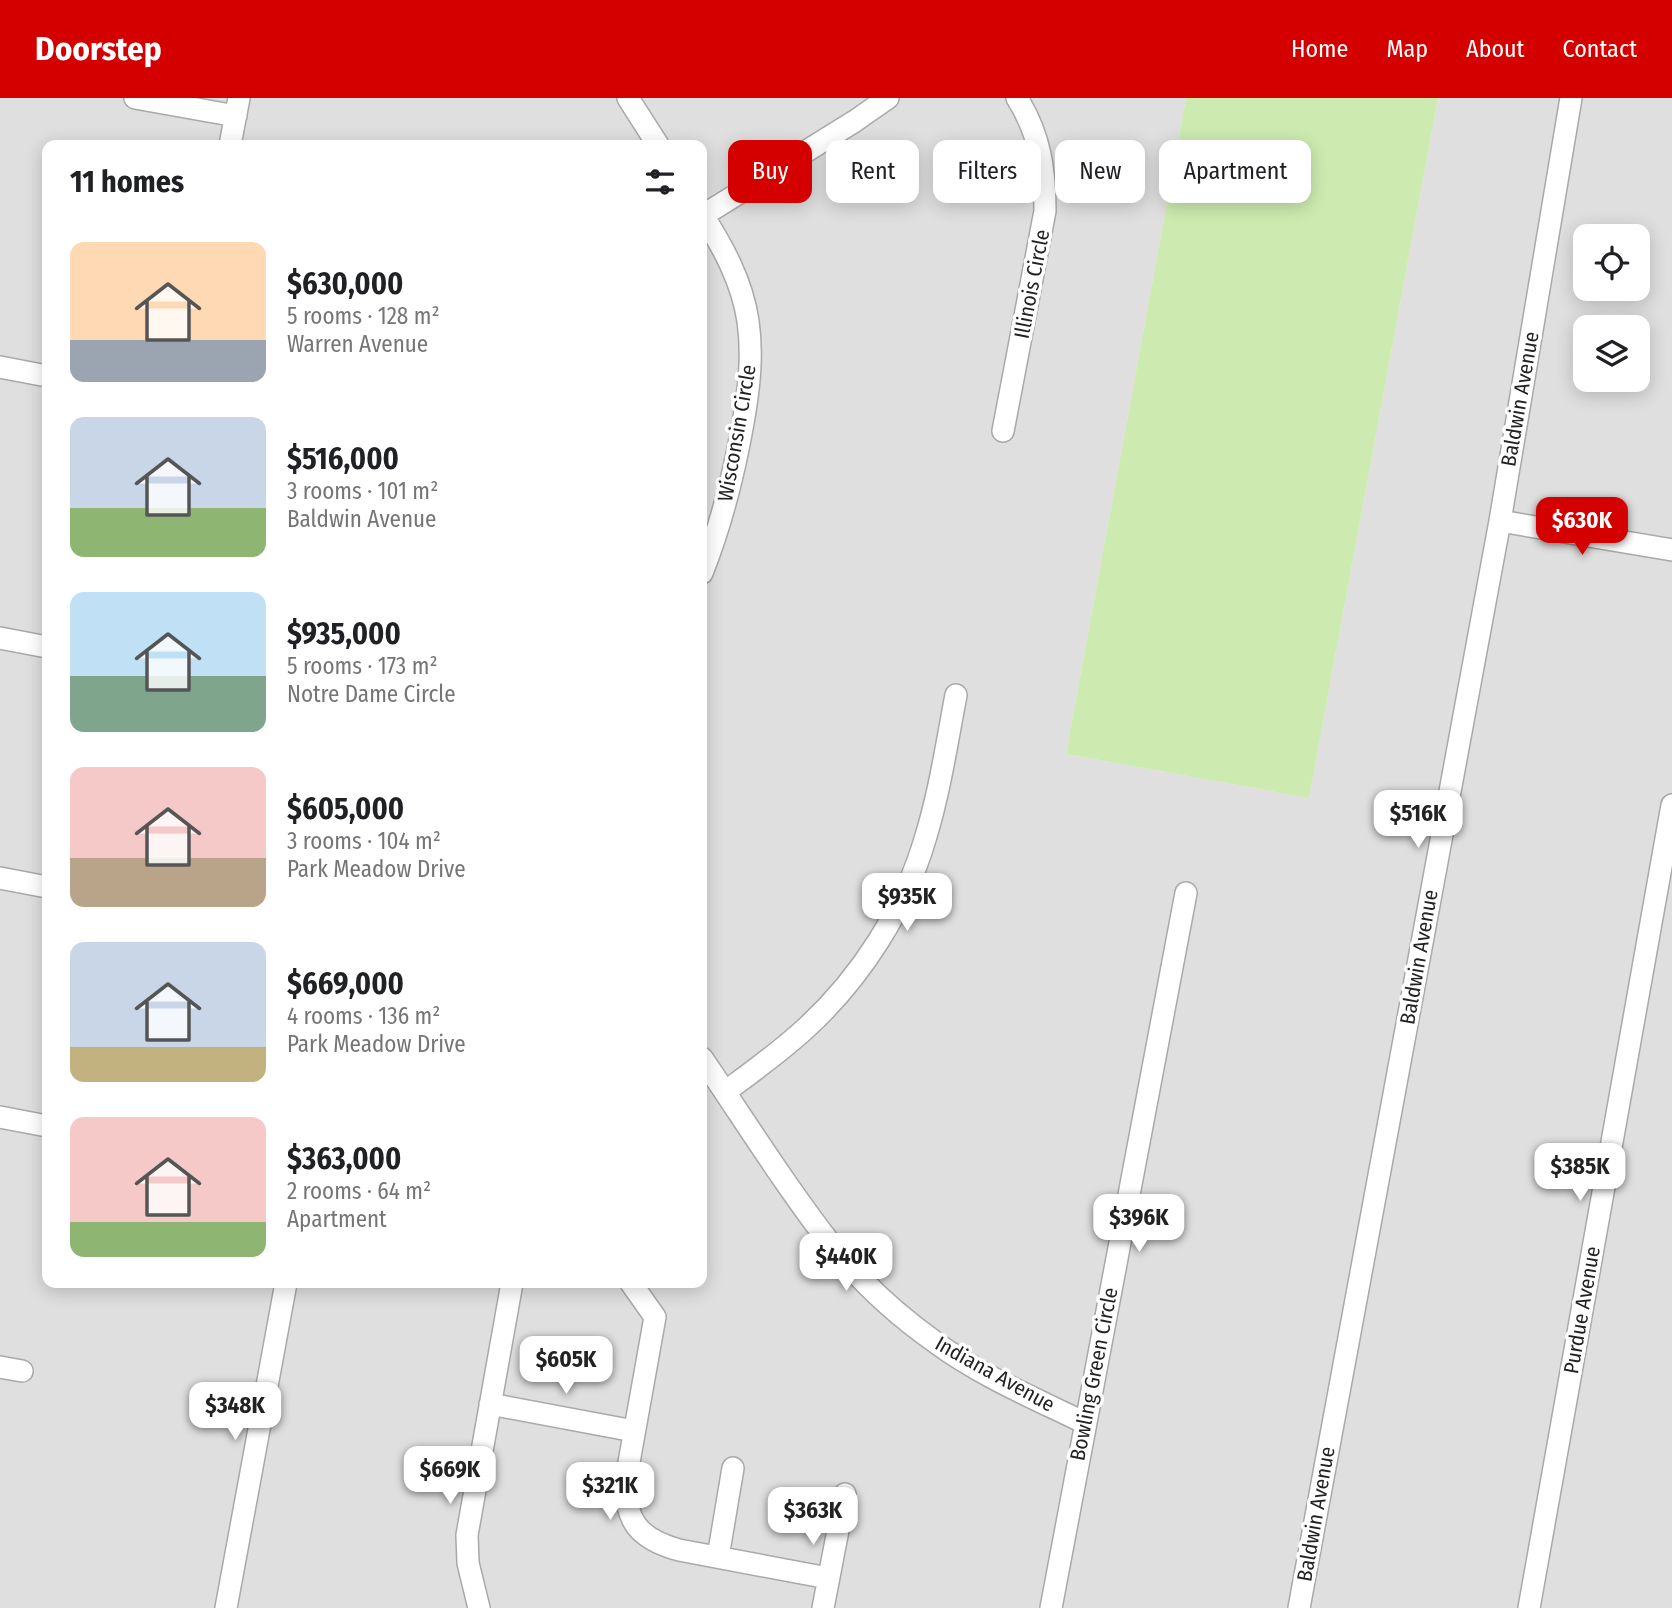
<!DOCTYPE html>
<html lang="en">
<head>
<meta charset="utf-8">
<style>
  :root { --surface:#fff; --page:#f2f2f2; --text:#202124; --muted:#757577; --accent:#d40000 }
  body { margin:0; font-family:"Fira Sans Condensed",sans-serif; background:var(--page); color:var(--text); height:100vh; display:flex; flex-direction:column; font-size:26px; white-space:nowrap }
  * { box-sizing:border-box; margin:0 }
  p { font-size:23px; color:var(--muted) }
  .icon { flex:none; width:38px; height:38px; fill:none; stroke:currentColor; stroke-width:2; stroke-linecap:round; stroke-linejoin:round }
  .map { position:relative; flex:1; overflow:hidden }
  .side { position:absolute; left:42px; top:42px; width:665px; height:1148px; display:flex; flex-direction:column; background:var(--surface); border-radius:14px; box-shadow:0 4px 18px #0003 }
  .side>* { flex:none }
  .banner { position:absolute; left:728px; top:42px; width:665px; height:63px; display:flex; gap:14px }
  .buttons { position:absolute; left:1573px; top:126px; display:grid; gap:14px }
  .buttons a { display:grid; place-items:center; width:77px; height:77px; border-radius:14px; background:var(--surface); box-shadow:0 4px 18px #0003; font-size:35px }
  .price { position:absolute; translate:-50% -60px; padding:0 16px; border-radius:14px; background:#fff; color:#222; font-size:23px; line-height:46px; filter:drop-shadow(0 2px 4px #0008) }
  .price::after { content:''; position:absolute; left:50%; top:42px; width:21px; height:16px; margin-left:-10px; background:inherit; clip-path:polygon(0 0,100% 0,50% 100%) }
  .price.current { background:var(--accent); color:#fff }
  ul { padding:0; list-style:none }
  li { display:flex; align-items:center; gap:21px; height:175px; padding:0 28px }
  li span { display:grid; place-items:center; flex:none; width:196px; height:140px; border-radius:14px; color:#555 }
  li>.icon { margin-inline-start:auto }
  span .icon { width:84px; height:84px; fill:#fffc; stroke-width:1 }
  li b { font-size:30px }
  h2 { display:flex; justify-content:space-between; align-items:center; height:84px; padding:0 28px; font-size:30px }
  .pill { padding:0 24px; border-radius:14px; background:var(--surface); box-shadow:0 4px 18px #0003; font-size:24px; line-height:63px }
  .pill.current { background:var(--accent); color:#fff }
  header { display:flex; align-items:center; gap:42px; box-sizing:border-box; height:98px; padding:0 35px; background:var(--accent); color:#fff }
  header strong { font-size:33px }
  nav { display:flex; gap:38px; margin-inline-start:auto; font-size:24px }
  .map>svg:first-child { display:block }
  .residential { fill:#e0dfdf; fill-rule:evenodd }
  .grass { fill:#cdebb0 }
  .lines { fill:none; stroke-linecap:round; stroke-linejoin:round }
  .minor-casing { stroke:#a9a9a9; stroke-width:24 }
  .minor { stroke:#fff; stroke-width:21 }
  .labels { text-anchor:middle; stroke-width:7; stroke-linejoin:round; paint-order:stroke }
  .street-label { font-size:21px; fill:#222; stroke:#fff }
</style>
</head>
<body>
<header>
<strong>Doorstep</strong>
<nav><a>Home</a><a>Map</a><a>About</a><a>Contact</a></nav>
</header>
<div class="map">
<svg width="1672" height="1510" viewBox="0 0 1672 1510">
  <rect width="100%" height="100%" fill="#f2efe9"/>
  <path class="residential" d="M0,0H1186L1066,656L1309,700L1438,0H1672V1510H0ZM47,47H702V1185H47ZM1586,138H1638V191H1586ZM1586,229H1638V282H1586Z"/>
  <path class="grass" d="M1186,0H1438L1309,700L1066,656Z"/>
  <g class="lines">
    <g class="minor-casing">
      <path id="minor" d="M135,0L236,18
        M628,0L658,47
        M230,47L239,0
        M702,116C723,149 742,183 748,223C753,258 749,291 743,325C734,376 721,427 702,475
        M702,118L855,23L888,0
        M0,269L47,278
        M1003,333L1045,113C1045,71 1040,37 1017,0
        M1500,423L1672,452
        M0,540L47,549
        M0,780L47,789
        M702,960C745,1023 786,1089 833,1149C862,1185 897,1217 935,1244C981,1278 1034,1300 1085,1325
        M725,994C752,974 780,954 805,931C861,880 905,811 926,738C940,692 947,644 956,597
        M0,1019L47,1028
        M631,1185L655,1219L626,1381C624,1423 639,1441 679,1452L828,1480
        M0,1269L22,1273
        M490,1306L634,1333
        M718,1459L733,1370
        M226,1510L286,1185
        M479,1510L468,1465L467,1437L512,1185
        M823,1510L845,1396
        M1051,1510L1186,795
        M1299,1510L1500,423L1571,0
        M1529,1510L1672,707"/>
    </g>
    <use href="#minor" class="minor"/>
  </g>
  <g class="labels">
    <g class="street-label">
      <text transform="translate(1032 186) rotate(-79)" y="7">Illinois Circle</text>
      <text transform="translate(1520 301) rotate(-80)" y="7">Baldwin Avenue</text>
      <text transform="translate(737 335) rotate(-80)" y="7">Wisconsin Circle</text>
      <text transform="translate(1419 859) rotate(-80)" y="7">Baldwin Avenue</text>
      <text transform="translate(1582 1212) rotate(-80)" y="7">Purdue Avenue</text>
      <text transform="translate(995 1276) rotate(29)" y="7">Indiana Avenue</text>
      <text transform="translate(1094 1276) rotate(-79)" y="7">Bowling Green Circle</text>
      <text transform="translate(1316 1416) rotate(-80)" y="7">Baldwin Avenue</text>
    </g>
  </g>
</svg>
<div class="buttons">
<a><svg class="icon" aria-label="locate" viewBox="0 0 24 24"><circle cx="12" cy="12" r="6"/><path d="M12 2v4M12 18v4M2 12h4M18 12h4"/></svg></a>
<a><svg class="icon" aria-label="layers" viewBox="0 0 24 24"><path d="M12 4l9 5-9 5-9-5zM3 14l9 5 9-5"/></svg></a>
</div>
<b class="price current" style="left:1582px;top:459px">$630K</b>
<b class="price" style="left:1418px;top:752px">$516K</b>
<b class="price" style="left:907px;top:835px">$935K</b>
<b class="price" style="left:1580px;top:1105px">$385K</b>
<b class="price" style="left:1139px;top:1156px">$396K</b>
<b class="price" style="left:846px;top:1195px">$440K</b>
<b class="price" style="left:566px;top:1298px">$605K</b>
<b class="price" style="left:235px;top:1344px">$348K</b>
<b class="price" style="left:450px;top:1408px">$669K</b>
<b class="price" style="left:610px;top:1424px">$321K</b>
<b class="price" style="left:813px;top:1449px">$363K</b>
<div class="banner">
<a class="pill current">Buy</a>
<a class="pill">Rent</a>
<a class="pill">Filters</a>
<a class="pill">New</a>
<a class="pill">Apartment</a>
</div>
<section class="side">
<h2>11 homes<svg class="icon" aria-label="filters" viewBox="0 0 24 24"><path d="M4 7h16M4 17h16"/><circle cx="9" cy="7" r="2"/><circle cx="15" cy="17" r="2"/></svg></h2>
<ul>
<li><span style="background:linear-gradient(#ffd9b3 70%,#9aa5b1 0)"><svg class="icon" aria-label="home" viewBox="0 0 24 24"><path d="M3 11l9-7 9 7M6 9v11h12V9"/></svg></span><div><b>$630,000</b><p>5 rooms · 128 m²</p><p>Warren Avenue</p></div></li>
<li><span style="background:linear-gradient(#c9d6e8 65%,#8fb573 0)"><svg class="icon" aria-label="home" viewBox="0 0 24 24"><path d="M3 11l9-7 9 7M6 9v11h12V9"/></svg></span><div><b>$516,000</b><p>3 rooms · 101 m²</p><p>Baldwin Avenue</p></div></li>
<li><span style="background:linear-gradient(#bfe0f5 60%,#7fa58c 0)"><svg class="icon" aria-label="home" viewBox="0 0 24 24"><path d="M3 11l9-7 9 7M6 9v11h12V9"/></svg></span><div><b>$935,000</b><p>5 rooms · 173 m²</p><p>Notre Dame Circle</p></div></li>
<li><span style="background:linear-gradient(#f6c9c9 65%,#b9a48a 0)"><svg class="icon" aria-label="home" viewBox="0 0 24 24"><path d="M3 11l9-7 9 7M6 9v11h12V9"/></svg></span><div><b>$605,000</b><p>3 rooms · 104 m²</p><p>Park Meadow Drive</p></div></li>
<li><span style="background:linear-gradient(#c9d6e8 75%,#c2b280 0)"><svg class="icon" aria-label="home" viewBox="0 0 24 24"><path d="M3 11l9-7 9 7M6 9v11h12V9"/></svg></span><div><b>$669,000</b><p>4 rooms · 136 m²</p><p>Park Meadow Drive</p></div></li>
<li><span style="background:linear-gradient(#f6c9c9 75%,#8fb573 0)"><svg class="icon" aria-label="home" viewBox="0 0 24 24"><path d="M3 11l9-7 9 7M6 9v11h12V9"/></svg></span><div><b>$363,000</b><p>2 rooms · 64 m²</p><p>Apartment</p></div></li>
</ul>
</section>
</div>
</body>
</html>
